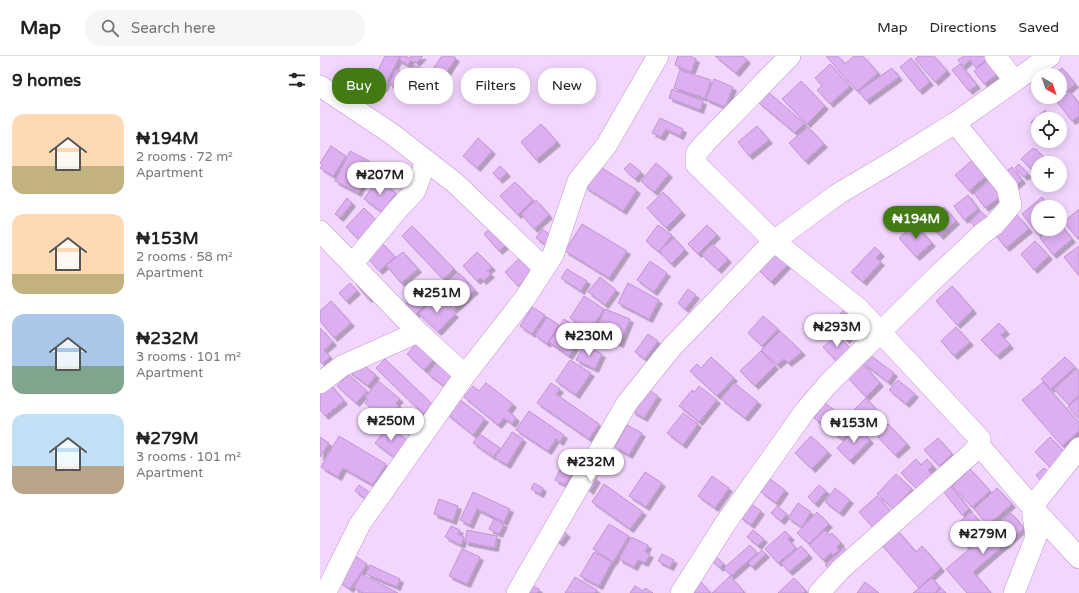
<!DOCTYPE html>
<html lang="en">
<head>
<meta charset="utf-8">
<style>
  :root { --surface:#fff; --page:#f6f6f6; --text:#222; --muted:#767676; --line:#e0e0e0; --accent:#427b14 }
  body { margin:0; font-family:"Varela Round",sans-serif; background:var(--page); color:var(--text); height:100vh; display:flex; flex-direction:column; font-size:15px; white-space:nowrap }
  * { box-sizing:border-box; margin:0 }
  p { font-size:13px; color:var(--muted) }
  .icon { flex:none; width:22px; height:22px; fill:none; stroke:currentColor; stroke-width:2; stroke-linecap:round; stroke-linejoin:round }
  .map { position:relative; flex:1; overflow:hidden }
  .drawer { display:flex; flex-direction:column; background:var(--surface); width:320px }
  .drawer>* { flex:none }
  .hud { position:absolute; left:12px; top:12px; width:380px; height:36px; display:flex; gap:8px }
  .needle { width:26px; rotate:140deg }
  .tools { position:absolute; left:711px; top:12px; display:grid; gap:8px }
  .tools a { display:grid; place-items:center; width:36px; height:36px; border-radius:50%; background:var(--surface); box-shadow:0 2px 10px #0003; font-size:20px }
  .price { position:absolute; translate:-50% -34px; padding:0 9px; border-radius:14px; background:#fff; color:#222; font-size:13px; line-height:26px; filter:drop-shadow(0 1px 2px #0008) }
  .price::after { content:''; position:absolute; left:50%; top:24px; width:12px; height:9px; margin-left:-6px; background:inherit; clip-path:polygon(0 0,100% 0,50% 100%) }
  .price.current { background:var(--accent); color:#fff }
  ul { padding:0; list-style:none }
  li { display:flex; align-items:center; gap:12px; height:100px; padding:0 12px }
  li span { display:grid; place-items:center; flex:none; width:112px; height:80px; border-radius:12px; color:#555 }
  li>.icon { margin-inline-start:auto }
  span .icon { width:48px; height:48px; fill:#fffc; stroke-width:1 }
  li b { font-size:17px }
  h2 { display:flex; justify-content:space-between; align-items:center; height:48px; padding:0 12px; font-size:17px }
  .tag { padding:0 14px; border-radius:16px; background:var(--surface); box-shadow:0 2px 10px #0003; font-size:14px; line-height:36px }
  .tag.current { background:var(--accent); color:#fff }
  header { display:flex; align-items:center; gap:24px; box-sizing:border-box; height:56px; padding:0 20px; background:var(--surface); border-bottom:1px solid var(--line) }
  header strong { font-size:19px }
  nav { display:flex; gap:22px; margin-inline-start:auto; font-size:14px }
  .search { width:280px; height:36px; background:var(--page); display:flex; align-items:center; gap:10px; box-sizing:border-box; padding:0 14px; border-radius:16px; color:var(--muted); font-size:15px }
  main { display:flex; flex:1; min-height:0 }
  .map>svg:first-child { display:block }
  .building { fill:#ddaff1; stroke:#c195d5; filter:url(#shadow) }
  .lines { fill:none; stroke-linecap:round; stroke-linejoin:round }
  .minor-casing { stroke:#c195d5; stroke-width:22 }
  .minor { stroke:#fff; stroke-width:21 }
</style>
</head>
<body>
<header>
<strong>Map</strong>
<div class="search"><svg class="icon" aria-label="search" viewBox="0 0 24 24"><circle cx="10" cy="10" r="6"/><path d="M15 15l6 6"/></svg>Search here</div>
<nav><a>Map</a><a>Directions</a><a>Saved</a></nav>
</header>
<main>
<section class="drawer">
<h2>9 homes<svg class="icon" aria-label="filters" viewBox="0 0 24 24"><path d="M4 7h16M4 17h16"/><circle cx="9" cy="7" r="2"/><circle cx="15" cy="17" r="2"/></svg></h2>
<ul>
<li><span style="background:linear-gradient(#ffd9b3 65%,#c2b280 0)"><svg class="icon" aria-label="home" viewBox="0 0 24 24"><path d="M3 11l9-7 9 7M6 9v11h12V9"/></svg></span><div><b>₦194M</b><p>2 rooms · 72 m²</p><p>Apartment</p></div></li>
<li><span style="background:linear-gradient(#ffd9b3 75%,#c2b280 0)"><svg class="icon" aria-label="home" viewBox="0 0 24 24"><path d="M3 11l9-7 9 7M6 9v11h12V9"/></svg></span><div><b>₦153M</b><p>2 rooms · 58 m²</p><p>Apartment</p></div></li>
<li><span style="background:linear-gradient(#a9c7e8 65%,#7fa58c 0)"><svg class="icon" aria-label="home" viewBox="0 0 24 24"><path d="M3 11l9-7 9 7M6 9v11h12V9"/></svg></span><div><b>₦232M</b><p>3 rooms · 101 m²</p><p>Apartment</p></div></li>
<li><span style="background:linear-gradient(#bfe0f5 65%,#b9a48a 0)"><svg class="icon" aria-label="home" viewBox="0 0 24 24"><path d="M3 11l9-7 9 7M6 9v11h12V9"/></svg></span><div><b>₦279M</b><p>3 rooms · 101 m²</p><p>Apartment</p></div></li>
</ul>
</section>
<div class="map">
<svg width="759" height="537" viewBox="0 0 759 537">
  <defs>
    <filter id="shadow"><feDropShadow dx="3.5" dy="3.5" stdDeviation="0" flood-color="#0004"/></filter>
  </defs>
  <rect width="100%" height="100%" fill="#f2d6fe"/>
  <path class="building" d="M65,0H80L63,33L52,27Z
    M81,0H86L91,3L88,9L79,4Z
    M90,0H103L96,7Z
    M122,0H133L136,2L121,25L110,17Z
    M358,0H370L376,3L371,16L355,9Z
    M395,0H423L427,4L416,17Z
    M506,0H518L525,8L534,0H543L558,17L537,35Z
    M599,0H614L627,15L615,26L595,3Z
    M644,0H669L670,1L656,12L650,4L643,10L638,4Z
    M672,1L682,14L664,28L654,15Z
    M591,2L610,26L599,35L580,11Z
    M510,8L530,30L510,48L497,34L502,30L495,22Z
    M640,8L657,29L649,35L632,14Z
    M94,9L108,16L94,43L81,36Z
    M572,12L579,21L546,45L539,35Z
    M742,12L755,28L746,36L740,29V19H733Z
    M76,13L87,19L81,33L69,28Z
    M360,14L391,24L385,42L354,32Z
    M394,23L413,31L405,51L386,43Z
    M481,25L505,50L487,68L462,43Z
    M352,33L383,45L380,54L349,42Z
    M447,35L484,67L475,77L438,46Z
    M750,36L759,48V60L752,65L737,46Z
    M725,54L732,63H718V75L711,66Z
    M340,62L363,73L360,80L346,73L341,81L332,77Z
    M221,68L237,86L216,104L201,86Z
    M437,70L449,84L429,100L418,86Z
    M488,71L504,88L485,105L469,87Z
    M158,82L172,95L157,112L143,100Z
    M11,90L26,100L13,120L0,112L3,109L0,107Z
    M713,92L715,94L716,93L725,103L721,107H718V112L714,116L701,103Z
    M30,95L49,105L48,107L52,109L38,137L15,125Z
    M656,101L669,117L649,135L635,119Z
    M310,107L321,116L315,123L304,113Z
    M336,107L349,118L334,136L321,125Z
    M699,108L708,118L704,121L695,112Z
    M180,110L187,117L179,124L173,117Z
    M279,110L317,134L303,155L265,131Z
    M692,111L702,124L695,130L680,120Z
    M675,121L686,136L665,152L654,137Z
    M58,123L76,137L62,156L44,143Z
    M195,126L213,144L198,159L180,140Z
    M343,136L362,156L346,172L327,152Z
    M648,139L658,153L644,164L634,150Z
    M722,141L730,151H718V173H726L718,179L702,158Z
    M27,142L32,147L20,162L15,158Z
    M216,144L229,159L214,173L201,158Z
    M624,151L636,165L620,180L608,166Z
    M44,152L58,166L40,185L26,171Z
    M759,153V180L757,182L744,166Z
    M660,155L667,161L657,172L650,166Z
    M697,159L709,173L686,192L674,177Z
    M176,167L191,184L179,195L164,178Z
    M262,168L307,195L289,222L245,195Z
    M595,168L612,187L596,201L579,182Z
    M740,168L752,183L733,199L720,182L732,173H740Z
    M338,169L352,179L339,196L326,185Z
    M387,169L397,179L378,198L368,188Z
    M92,170L134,213L123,223L82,180Z
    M222,173L232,180L226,189L216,182Z
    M354,182L365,194L351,208L339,195Z
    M715,185L729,200L714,214L701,198Z
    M61,186L75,201L59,215L46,200Z
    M392,188L408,203L398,214L382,199Z
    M759,190V220L744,201Z
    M455,191L470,206L451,226L436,211Z
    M555,191L561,197L556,202L561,206L543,226L531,216Z
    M83,196L98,213L81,227L66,209Z
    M157,196L172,211L167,215L171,218L163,225L160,222L157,225L143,210Z
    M204,198L217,212L198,230L185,216Z
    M330,205L347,217L334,236L317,224Z
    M247,213L267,225L261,235L241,222Z
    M139,217L155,234L133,254L117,237Z
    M280,221L296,234L285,249L268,236Z
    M44,222L56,237L48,243L36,228Z
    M30,227L37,235L26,245L19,237Z
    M308,227L339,244L329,263L298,247Z
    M106,229L115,239L95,259L85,249Z
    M632,230L653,254L637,269L616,245Z
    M368,233L376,239L365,253L358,247Z
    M115,240L135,258L118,276L99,258Z
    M264,240L284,253L270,275L250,262Z
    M11,245L31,267L14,282L0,265V255Z
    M212,251L225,259L212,278L200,270Z
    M527,251L545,269L538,276L536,274L526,284L510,267Z
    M285,253L310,263L300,288L275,277Z
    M443,260L458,273L442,290L428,277Z
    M227,261L239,269L227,288L215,279Z
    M244,263L265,276L249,300L229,286Z
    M679,267L686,275L681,279L690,289L677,300L661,284Z
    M636,271L650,286L634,300L621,285Z
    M0,272L13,286L4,294L10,301L2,308L0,305Z
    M460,275L482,296L468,307L464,303L457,309L441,294Z
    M328,278L338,285L325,303L315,296Z
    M517,279L531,293L517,306L503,291Z
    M97,287L114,303L104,314L87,298Z
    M264,289L282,298L275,313L256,304Z
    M441,295L455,310L435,330L420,315Z
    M550,299L574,317L568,326L543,307Z
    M391,301L414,322L397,340L370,315L377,308L381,312Z
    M745,301L755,311L731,333L721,323Z
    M65,303L112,348L103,358L56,312Z
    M37,304L56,319L48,330L28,315Z
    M250,304L271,317L256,339L236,325Z
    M117,306L133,319L124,330L108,318Z
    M543,308L560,327L546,341L528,322Z
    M756,313L759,316V339L749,349L734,333Z
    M28,318L47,335L36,347L17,330Z
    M578,324L595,338L586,348L569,334Z
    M58,325L80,343L76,347L79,350L67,365L45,347L48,344L45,341Z
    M723,326L759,367V375L742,390L702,344Z
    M9,327L24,345L5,360L0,354V335Z
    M166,327L193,348L188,355L196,362L192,368L184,362L178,369L144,341L153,330L159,335Z
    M231,327L240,333L236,338L279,368L269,383L217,347Z
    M414,327L438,346L425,362L401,343Z
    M379,330L397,344L379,366L359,350L372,334L375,336Z
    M326,332L338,340L324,362L312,355Z
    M759,341V363L748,351Z
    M546,342L557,354L542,369L531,357Z
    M139,343L165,363L153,379L127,358Z
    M505,347L534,369L523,384L494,362Z
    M209,355L244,379L240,386L236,383L228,395L196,374Z
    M363,357L378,368L363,389L347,377Z
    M568,368L587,388L575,399L556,379Z
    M307,369L322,377L309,399L295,391Z
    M68,370L87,384L74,401L55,387Z
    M538,371L550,384L530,405L517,392Z
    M192,376L203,383L187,409L175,402Z
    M160,378L180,392L173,401L153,387Z
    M19,380L66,408L53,429L23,412L18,421L1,411Z
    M491,380L508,396L492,413L475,397Z
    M0,381L9,387L0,401Z
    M730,381L746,398L731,412L715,396Z
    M618,382L632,398L619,410L604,394Z
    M596,403L601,409L607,403L613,410L608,414L614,421L599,435L581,417Z
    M245,404L256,409L245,429L235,424Z
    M724,412L728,416L720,424L716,419Z
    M650,413L670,435L652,451L632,430Z
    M325,416L342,427L326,451L309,440Z
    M576,418L592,433L573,453L557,438Z
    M272,420L277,423L270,435L265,431Z
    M392,420L409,432L395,452L378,440Z
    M450,423L465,434L456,447L441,436Z
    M214,427L223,432L220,438L211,433Z
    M284,428L323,456L310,473L272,446Z
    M39,429L52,438L48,444L35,435Z
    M499,429L506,435L495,448L488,441Z
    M630,429L649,453L642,459L623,435Z
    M515,432L530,444L520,457L505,446Z
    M677,432L692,448L668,469L654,453Z
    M153,436L190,453L184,466L157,453L150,469L140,464Z
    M557,440L571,456L557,476L539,456Z
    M119,443L138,450L133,465L114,458Z
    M430,447L441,455L431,469L420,461Z
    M478,447L491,456L482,471L468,462Z
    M457,450L467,458L461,465L451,457Z
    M497,456L509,468L489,488L477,477Z
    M651,456L666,472L646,490L631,473Z
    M691,457L704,472L653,516L671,537H647L626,513Z
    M174,463L184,468L179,478L169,473Z
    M289,468L309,480L293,506L273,493Z
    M131,470L140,474L138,478L144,481L141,489L125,481Z
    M239,472L247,478L240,487L232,481Z
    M147,474L177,480L175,492L145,486Z
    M433,474L444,483L438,490L427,481Z
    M505,474L509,479L512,477L521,487L517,491L519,494L513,499L511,497L503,504L489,489Z
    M577,474L596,496L602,490L621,512L599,532L561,488Z
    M465,475L471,481L468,483L476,492L458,507L445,493Z
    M311,481L328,489L325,496L330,498L325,507L318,504L314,511L299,503Z
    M430,489L437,497L411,520L404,512Z
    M481,490L489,499L469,516L461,507Z
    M524,492L531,500L513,517L505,509Z
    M142,493L160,501L147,528L129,520Z
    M442,494L446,498L432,511L428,507Z
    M274,496L292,506L279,530L260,520Z
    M32,498L47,508L30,533L16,523Z
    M342,498L354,504L350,511L338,505Z
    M393,498L404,508L400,512L389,502Z
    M50,509L80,523L77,531L46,518Z
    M41,518L78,537H43L34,532Z
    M410,520L424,536L423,537H392Z
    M255,521L277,534L275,537H245Z
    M474,522L486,535L484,537H458Z
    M612,522L620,532L614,537H593Z
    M381,526L390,536L389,537H369Z
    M545,526L559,537H537Z
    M211,529L219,533L217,537H207Z
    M315,530L323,535L325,532L333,537H310Z
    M621,532L626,537H616Z"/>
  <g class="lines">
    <g class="minor-casing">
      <path id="minor" d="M470,0L385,87L376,98V108L454,185L538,252L660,383L659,389L652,397L521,513L499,537
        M675,0L695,25
        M0,30L72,78L135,127L224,212
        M0,175L98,276L145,319
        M33,207L78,153L95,135L106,105
        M0,327L22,310L98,276
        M659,389L712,451L759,502
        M7,534L40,468L145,319L205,242L233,199L258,125L286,90L338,0
        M197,537L307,347L352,291L454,185L518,138L577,103L635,67L730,0
        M361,537L405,468L485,355L508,328L614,223L663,177L674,169L691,149L687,131L635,67
        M694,537L716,481L712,451L759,392"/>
    </g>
    <use href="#minor" class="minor"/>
  </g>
</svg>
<div class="tools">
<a><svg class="needle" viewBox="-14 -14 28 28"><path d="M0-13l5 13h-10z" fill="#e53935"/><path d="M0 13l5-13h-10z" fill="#767676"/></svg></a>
<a><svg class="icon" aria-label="locate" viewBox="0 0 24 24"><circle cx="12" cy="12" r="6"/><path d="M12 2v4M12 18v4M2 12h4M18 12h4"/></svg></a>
<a>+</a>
<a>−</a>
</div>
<b class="price" style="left:60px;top:140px">₦207M</b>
<b class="price current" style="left:596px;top:184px">₦194M</b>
<b class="price" style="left:117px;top:258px">₦251M</b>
<b class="price" style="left:517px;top:292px">₦293M</b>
<b class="price" style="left:269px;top:301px">₦230M</b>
<b class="price" style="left:71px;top:386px">₦250M</b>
<b class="price" style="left:534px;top:388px">₦153M</b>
<b class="price" style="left:271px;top:427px">₦232M</b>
<b class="price" style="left:663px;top:499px">₦279M</b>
<div class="hud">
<a class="tag current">Buy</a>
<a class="tag">Rent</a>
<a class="tag">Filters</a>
<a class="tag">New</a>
</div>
</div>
</main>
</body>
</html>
